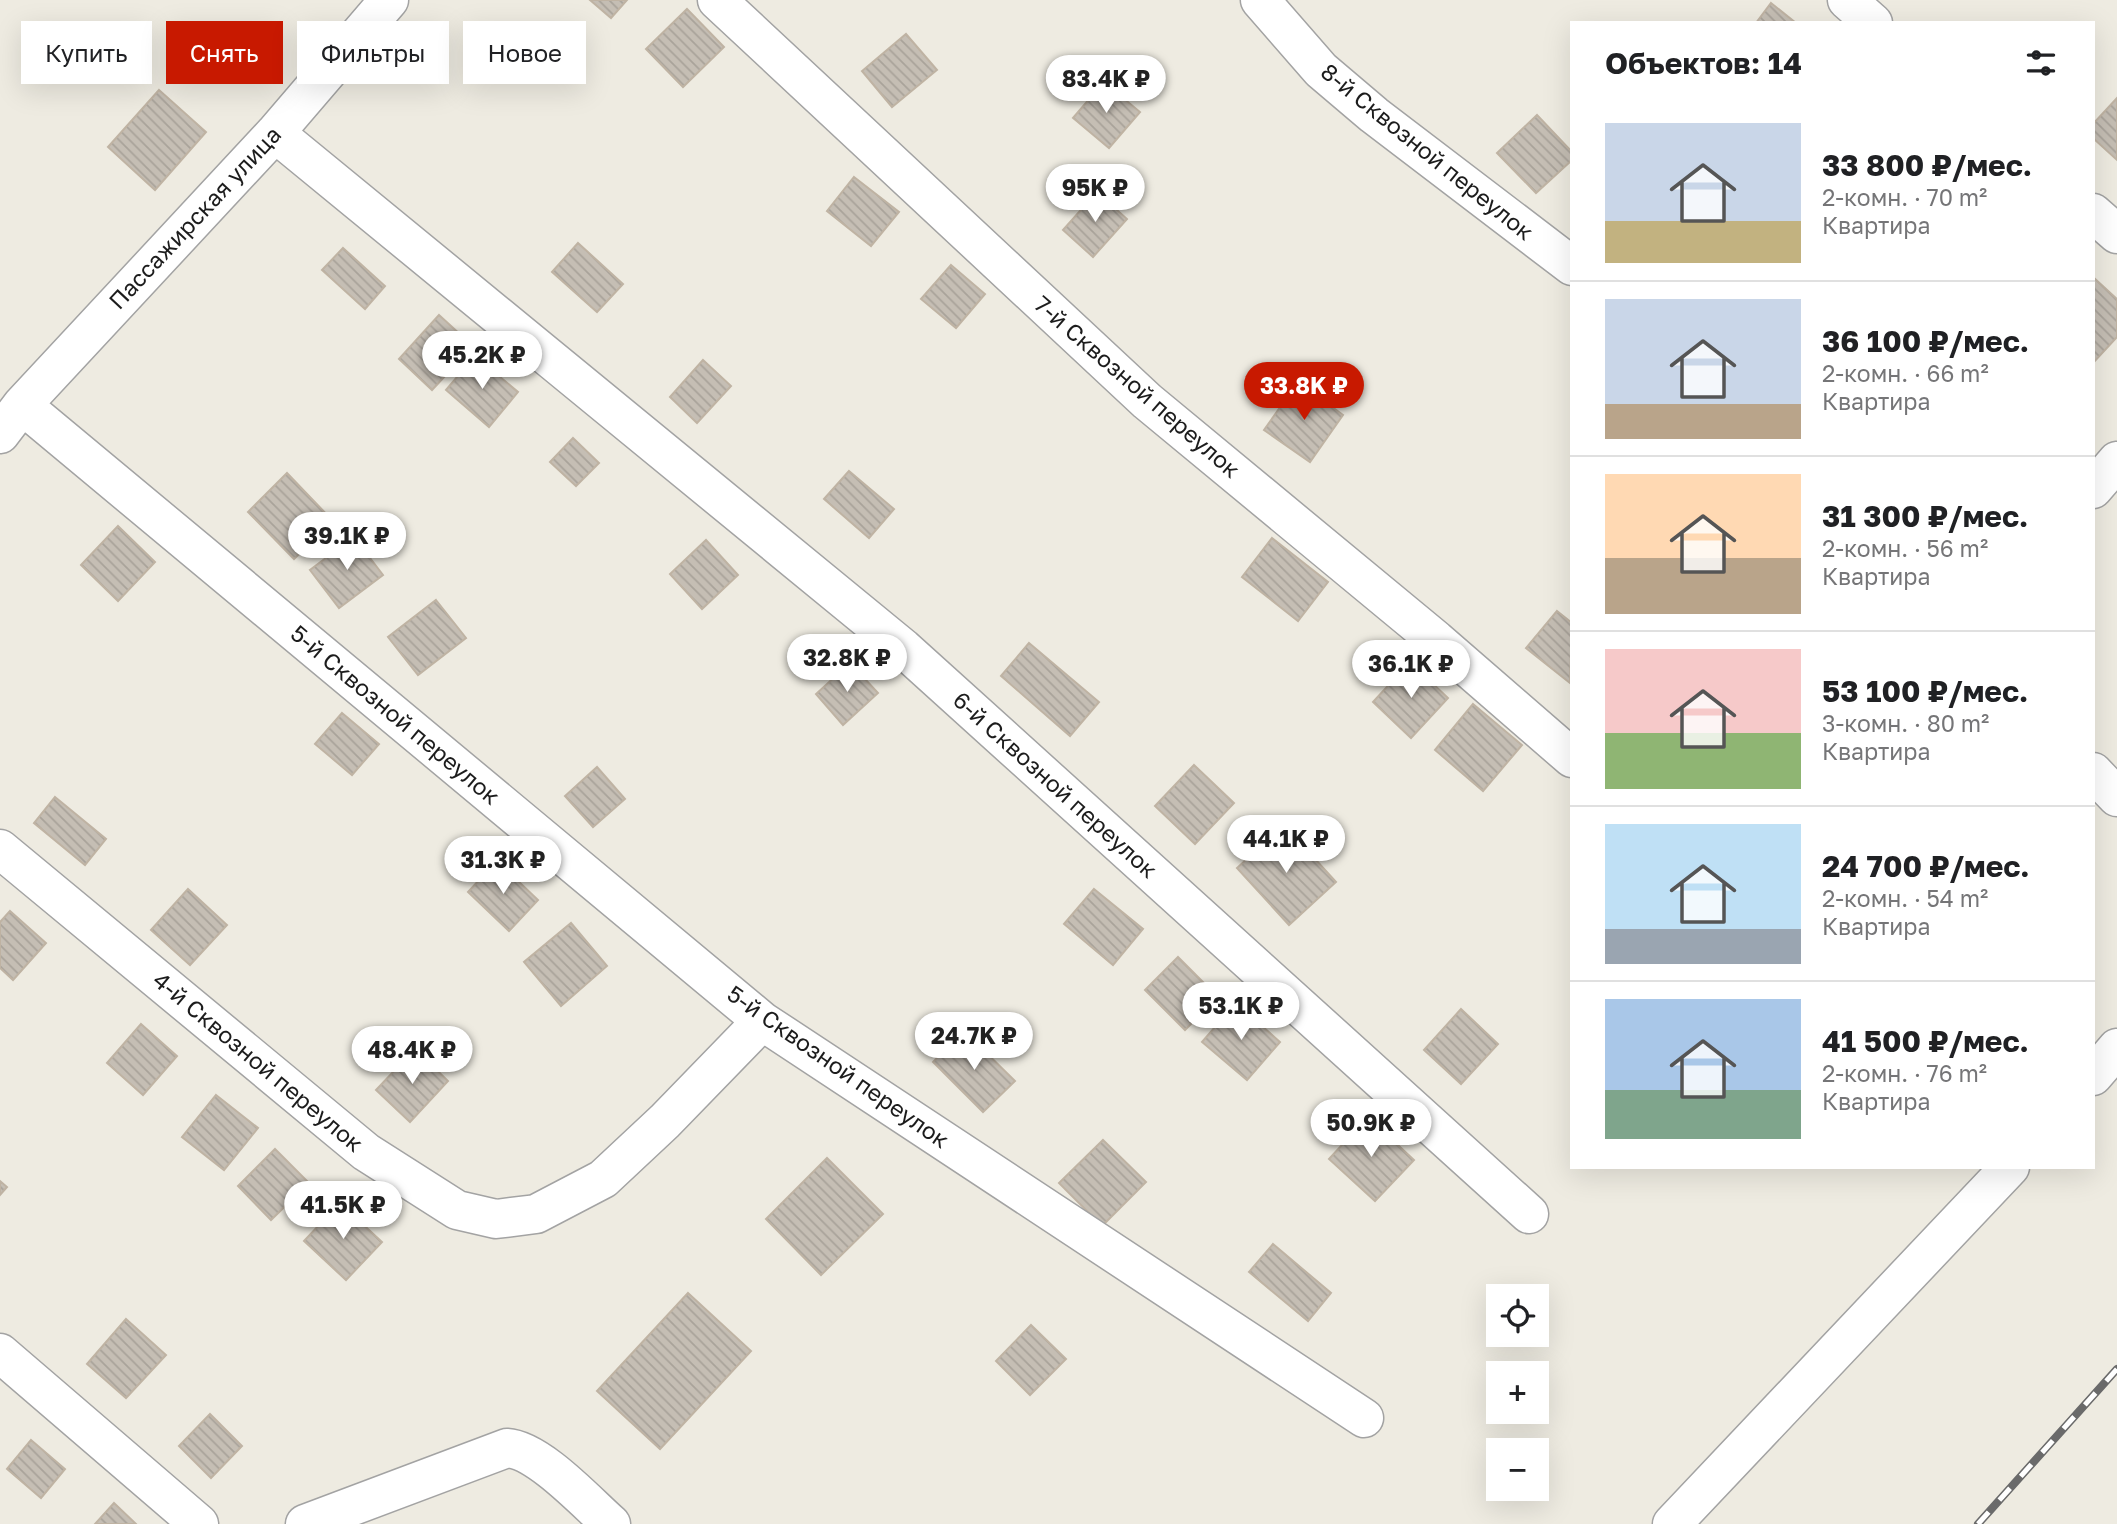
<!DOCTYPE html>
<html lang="ru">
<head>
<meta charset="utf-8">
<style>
  :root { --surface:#fff; --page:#f2f2f2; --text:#202124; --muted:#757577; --line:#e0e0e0; --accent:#c81900 }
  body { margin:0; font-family:"Golos Text",sans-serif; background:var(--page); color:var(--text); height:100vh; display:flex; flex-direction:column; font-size:26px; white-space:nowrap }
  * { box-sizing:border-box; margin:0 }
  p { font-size:23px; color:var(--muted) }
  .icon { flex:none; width:38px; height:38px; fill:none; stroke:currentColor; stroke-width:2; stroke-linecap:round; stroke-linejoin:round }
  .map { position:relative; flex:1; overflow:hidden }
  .drawer { position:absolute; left:1570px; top:21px; width:525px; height:1148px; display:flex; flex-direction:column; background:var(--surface); border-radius:0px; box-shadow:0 7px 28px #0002 }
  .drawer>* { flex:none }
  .top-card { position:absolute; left:21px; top:21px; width:665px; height:63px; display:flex; gap:14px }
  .tools { position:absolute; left:1486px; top:1284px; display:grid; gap:14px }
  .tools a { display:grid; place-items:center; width:63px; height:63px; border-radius:0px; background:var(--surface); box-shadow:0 7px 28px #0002; font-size:35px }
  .price { position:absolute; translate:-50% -60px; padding:0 16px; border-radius:24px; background:#fff; color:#222; font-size:23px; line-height:46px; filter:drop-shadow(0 2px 4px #0008) }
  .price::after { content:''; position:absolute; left:50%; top:42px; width:21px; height:16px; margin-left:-10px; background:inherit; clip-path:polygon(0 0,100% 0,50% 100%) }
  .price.active { background:var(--accent); color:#fff }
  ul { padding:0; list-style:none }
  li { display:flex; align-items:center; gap:21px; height:175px; padding:0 35px }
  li+li { border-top:2px solid var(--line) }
  li span { display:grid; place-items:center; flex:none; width:196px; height:140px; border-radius:0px; color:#555 }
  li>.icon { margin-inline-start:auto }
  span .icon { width:84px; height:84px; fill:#fffc; stroke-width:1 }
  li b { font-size:30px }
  h2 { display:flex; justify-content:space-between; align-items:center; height:84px; padding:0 35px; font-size:30px }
  .chip { padding:0 24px; border-radius:0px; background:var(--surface); box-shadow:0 7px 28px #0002; font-size:24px; line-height:63px }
  .chip.active { background:var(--accent); color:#fff }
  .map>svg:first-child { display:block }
  .building { fill:url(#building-back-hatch); stroke:#bfb3a3; stroke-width:2 }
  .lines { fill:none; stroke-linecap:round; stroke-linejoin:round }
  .minor-casing { stroke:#a3a3a3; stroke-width:41 }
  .minor { stroke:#fff; stroke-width:38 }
  .rail-casing { stroke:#6a6a6a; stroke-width:8 }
  .rail { stroke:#fff; stroke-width:5; stroke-dasharray:16; stroke-linecap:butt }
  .labels { text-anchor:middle; stroke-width:5; stroke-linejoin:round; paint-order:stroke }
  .street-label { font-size:23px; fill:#1c1c1c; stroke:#fff }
</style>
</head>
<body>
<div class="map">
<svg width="2117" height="1524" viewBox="0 0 2117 1524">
  <defs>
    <pattern id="building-back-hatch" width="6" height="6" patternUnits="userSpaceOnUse" patternTransform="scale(1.75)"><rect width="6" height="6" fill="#c5beb4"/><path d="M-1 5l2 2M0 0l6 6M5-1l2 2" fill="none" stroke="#a9a39a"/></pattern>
  </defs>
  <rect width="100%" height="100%" fill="#eeebe1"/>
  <path class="building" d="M590,0H627L611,18Z
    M1771,3L1796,23H1756Z
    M687,9L724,47L683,87L646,49Z
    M906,34L937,70L892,107L862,71Z
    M1104,82L1140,112L1109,148L1073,118Z
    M159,90L206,132L155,190L108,147Z
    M2117,98V160L2093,138V124Z
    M1537,115L1572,152V160L1536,193L1497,153Z
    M854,177L899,212L871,246L827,211Z
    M1097,192L1127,219L1093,257L1063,230Z
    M578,243L623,284L597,312L552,272Z
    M343,248L385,286L365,309L322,270Z
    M951,265L985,294L956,328L921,299Z
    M2093,277L2117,299V337L2093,363Z
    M439,315L473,346L432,390L399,359Z
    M475,356L518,392L489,427L446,390Z
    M703,360L731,386L697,423L670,397Z
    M1298,382L1343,415L1310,462L1264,430Z
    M573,438L599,463L576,486L550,462Z
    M849,471L894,509L869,538L824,499Z
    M287,473L333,521L294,559L248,512Z
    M118,526L155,562L118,601L81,565Z
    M354,537L383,575L339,608L310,570Z
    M1272,538L1328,582L1298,621L1242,577Z
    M706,540L738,575L702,609L670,574Z
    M436,600L466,638L418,675L388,637Z
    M1557,611L1572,623L1570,683L1526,648Z
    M1029,643L1099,702L1070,736L1001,676Z
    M1410,662L1448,698L1411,738L1373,702Z
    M850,663L878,693L843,725L816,694Z
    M1473,704L1522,745L1483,791L1435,750Z
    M342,713L379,744L352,775L315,744Z
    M1194,765L1234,803L1195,844L1155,806Z
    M597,767L625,799L593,827L565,796Z
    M55,797L106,839L85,865L34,823Z
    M1284,825L1336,882L1289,925L1237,868Z
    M497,861L538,900L509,931L468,892Z
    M188,889L227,925L190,965L151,930Z
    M1094,889L1143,929L1113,965L1064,924Z
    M10,911L46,943L13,980L0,968V922Z
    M571,923L607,966L561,1006L524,962Z
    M1178,957L1218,997L1185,1030L1145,990Z
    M1236,1003L1280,1042L1247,1080L1202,1042Z
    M1461,1009L1498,1044L1461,1084L1424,1050Z
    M141,1024L177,1056L143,1095L107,1063Z
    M964,1031L1015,1081L983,1112L933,1062Z
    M415,1049L448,1081L410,1122L376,1090Z
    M216,1095L258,1128L224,1170L182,1137Z
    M1368,1117L1414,1160L1375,1201L1329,1159Z
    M1103,1140L1146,1182L1102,1226L1059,1183Z
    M275,1149L309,1183L271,1220L238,1186Z
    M827,1158L883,1214L821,1275L766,1219Z
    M0,1181L7,1187L0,1195Z
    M340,1203L382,1242L346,1280L304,1241Z
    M1273,1244L1331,1293L1308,1321L1249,1272Z
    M688,1293L751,1351L660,1449L597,1391Z
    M126,1319L166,1355L126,1398L87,1364Z
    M1031,1325L1066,1359L1030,1395L996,1361Z
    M210,1414L242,1446L211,1478L179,1446Z
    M31,1440L65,1469L41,1498L7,1469Z
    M114,1503L136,1524H95Z"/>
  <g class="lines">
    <g class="minor-casing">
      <path id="minor" d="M717,0L1147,401L1436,640L1572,758
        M1260,0L1321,70L1374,115L1572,266
        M1847,0L1873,23
        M275,133L903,648L1529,1214
        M2093,213L2117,234
        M22,405L762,1021L1364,1418
        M0,434L22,405L275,133L389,0
        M2093,489L2117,461
        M2093,772L2117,797
        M0,849L366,1152L457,1210L496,1219L536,1214L603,1179L665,1121L762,1021
        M2093,1076L2117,1048
        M0,1353L199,1524
        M305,1524L507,1448C539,1450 587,1503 611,1524
        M1672,1524L2010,1167"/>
    </g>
    <use href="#minor" class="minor"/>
    <g class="rail-casing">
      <path id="rail" d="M1978,1524L2117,1369"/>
    </g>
    <use href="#rail" class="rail"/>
  </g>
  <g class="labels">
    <g class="street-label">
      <text transform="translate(1427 152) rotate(39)" y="8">8-й Сквозной переулок</text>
      <text transform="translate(195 218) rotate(-47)" y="8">Пассажирская улица</text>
      <text transform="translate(1137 387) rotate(41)" y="8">7-й Сквозной переулок</text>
      <text transform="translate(395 715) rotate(40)" y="8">5-й Сквозной переулок</text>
      <text transform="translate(1055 785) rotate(42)" y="8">6-й Сквозной переулок</text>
      <text transform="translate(258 1062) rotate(40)" y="8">4-й Сквозной переулок</text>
      <text transform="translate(838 1067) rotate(35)" y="8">5-й Сквозной переулок</text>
    </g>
  </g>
</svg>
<div class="tools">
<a><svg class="icon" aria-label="locate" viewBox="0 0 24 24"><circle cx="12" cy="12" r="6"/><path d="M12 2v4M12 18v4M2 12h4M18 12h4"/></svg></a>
<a>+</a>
<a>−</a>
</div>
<b class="price" style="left:1106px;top:115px">83.4K ₽</b>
<b class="price" style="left:1095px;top:224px">95K ₽</b>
<b class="price" style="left:482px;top:391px">45.2K ₽</b>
<b class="price active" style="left:1304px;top:422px">33.8K ₽</b>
<b class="price" style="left:347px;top:572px">39.1K ₽</b>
<b class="price" style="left:847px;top:694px">32.8K ₽</b>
<b class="price" style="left:1411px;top:700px">36.1K ₽</b>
<b class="price" style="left:1286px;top:875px">44.1K ₽</b>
<b class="price" style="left:503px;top:896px">31.3K ₽</b>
<b class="price" style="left:1241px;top:1042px">53.1K ₽</b>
<b class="price" style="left:974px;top:1072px">24.7K ₽</b>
<b class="price" style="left:412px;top:1086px">48.4K ₽</b>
<b class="price" style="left:1371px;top:1159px">50.9K ₽</b>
<b class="price" style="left:343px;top:1241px">41.5K ₽</b>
<div class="top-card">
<a class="chip">Купить</a>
<a class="chip active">Снять</a>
<a class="chip">Фильтры</a>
<a class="chip">Новое</a>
</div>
<section class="drawer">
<h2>Объектов: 14<svg class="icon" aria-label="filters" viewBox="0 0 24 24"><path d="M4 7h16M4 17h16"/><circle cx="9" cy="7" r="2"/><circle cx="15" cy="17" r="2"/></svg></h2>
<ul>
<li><span style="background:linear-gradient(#c9d6e8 70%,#c2b280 0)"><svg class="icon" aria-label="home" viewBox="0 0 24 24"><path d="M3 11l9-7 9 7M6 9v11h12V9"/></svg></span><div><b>33 800 ₽/мес.</b><p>2-комн. · 70 m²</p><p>Квартира</p></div></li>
<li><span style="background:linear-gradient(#c9d6e8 75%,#b9a48a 0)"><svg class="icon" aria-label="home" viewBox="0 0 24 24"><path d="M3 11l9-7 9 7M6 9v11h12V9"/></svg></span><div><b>36 100 ₽/мес.</b><p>2-комн. · 66 m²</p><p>Квартира</p></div></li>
<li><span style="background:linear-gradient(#ffd9b3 60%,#b9a48a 0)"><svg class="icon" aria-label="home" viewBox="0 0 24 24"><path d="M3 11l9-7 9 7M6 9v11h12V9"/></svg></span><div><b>31 300 ₽/мес.</b><p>2-комн. · 56 m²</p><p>Квартира</p></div></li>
<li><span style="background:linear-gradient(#f6c9c9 60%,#8fb573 0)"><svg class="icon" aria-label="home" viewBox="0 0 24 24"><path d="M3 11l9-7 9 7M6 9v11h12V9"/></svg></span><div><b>53 100 ₽/мес.</b><p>3-комн. · 80 m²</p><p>Квартира</p></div></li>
<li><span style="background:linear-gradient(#bfe0f5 75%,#9aa5b1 0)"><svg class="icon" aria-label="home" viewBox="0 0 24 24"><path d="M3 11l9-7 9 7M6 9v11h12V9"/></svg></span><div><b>24 700 ₽/мес.</b><p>2-комн. · 54 m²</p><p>Квартира</p></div></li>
<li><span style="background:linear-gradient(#a9c7e8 65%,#7fa58c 0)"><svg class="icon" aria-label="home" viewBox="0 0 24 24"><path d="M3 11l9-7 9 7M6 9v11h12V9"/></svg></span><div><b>41 500 ₽/мес.</b><p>2-комн. · 76 m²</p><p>Квартира</p></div></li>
</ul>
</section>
</div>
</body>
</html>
